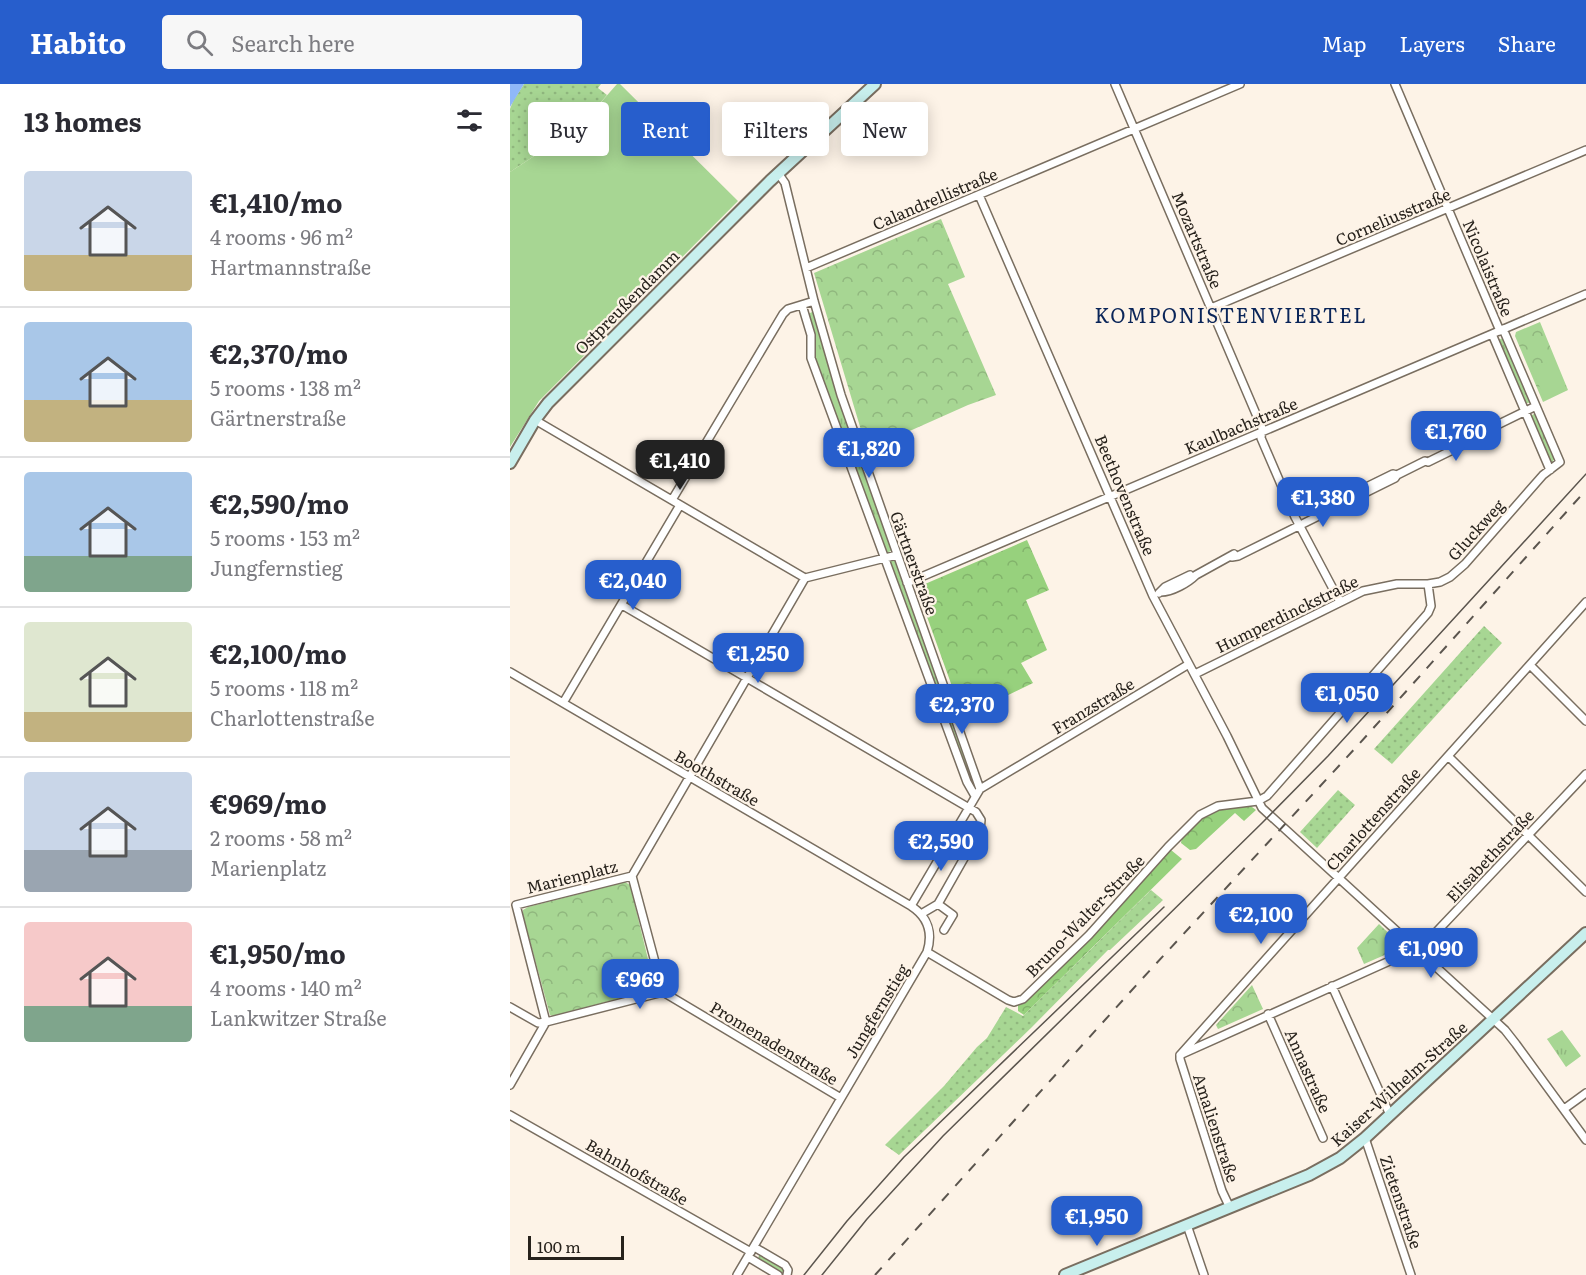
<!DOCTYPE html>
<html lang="en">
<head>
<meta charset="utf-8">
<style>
  :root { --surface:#fff; --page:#f7f7f7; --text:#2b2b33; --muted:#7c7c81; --line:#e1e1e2; --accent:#275ecc }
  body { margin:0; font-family:Literata,serif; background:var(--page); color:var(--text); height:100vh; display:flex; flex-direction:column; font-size:22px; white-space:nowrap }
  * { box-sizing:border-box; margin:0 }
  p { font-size:20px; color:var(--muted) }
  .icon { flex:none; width:33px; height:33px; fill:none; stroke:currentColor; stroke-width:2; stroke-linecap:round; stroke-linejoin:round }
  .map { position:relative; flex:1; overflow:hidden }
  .panel { display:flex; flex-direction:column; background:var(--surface); width:510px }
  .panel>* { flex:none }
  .top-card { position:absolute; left:18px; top:18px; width:570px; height:54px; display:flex; gap:12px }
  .scale { position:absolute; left:18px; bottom:15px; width:96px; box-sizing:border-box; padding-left:6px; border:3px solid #27221c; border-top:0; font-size:16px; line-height:21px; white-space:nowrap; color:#27221c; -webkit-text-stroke:4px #fdf3e7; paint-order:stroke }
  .price { position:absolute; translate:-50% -51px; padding:0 14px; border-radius:12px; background:var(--accent); color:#fff; font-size:20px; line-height:39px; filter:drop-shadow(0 2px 3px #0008) }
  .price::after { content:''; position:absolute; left:50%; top:36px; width:18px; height:14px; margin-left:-9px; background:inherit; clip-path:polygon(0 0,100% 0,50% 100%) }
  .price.current { background:#222; color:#fff }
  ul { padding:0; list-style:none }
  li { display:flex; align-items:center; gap:18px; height:150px; padding:0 24px }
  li+li { border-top:2px solid var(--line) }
  li span { display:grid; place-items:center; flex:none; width:168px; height:120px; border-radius:6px; color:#555 }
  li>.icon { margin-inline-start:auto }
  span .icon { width:72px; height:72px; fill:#fffc; stroke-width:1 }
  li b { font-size:26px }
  h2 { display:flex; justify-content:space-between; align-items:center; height:72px; padding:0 24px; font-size:26px }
  .pill { padding:0 21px; border-radius:6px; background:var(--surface); box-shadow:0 3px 15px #0003; font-size:21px; line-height:54px }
  .pill.current { background:var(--accent); color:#fff }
  header { display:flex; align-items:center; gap:36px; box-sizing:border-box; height:84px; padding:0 30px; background:var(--accent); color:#fff }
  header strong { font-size:28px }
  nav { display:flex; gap:33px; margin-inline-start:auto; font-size:21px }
  .search { width:420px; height:54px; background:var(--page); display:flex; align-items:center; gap:15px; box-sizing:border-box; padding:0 21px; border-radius:6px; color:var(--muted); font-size:22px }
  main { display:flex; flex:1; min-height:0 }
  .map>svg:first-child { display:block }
  .grass { fill:url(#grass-tufts) }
  .forest { fill:url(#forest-crowns) }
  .park { fill:url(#park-crowns) }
  .garden { fill:url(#garden-dots) }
  .pitch { fill:#a7d693 }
  .water { fill:#8fb8f8 }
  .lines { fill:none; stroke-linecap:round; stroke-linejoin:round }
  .street-casing { stroke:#796e60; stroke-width:10 }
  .secondary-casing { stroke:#796e60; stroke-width:14 }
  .street { stroke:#fff; stroke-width:7 }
  .secondary { stroke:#c8efed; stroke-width:10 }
  .tram { stroke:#5b554e; stroke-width:1.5 }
  .rail { stroke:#5b554e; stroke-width:2; stroke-dasharray:10 10; stroke-linecap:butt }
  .labels { text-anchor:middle; stroke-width:4.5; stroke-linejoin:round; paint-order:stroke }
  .street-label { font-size:16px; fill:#27221c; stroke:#fdf3e7 }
  .quarter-label { font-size:20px; letter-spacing:1.5px; fill:#0a2559; stroke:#fdf3e7 }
</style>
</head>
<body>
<header>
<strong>Habito</strong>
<div class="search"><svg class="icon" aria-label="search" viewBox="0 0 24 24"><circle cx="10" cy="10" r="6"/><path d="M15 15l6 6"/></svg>Search here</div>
<nav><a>Map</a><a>Layers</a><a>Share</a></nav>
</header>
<main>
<section class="panel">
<h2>13 homes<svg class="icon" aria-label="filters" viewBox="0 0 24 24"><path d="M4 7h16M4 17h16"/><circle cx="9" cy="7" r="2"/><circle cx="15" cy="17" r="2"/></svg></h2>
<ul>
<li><span style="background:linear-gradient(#c9d6e8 70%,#c2b280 0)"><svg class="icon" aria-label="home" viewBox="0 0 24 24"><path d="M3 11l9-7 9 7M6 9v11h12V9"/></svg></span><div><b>€1,410/mo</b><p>4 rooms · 96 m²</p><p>Hartmannstraße</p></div></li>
<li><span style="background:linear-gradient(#a9c7e8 65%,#c2b280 0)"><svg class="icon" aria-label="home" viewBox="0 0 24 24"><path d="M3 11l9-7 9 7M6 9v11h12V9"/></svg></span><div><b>€2,370/mo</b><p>5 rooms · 138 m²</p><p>Gärtnerstraße</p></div></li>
<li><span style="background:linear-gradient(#a9c7e8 70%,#7fa58c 0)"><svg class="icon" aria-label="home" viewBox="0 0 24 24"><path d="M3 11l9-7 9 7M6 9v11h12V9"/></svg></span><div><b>€2,590/mo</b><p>5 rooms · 153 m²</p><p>Jungfernstieg</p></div></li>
<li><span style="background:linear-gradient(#dfe7d0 75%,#c2b280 0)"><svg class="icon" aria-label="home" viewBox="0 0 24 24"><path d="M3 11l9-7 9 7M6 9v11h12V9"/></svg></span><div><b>€2,100/mo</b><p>5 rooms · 118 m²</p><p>Charlottenstraße</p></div></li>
<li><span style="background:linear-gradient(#c9d6e8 65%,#9aa5b1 0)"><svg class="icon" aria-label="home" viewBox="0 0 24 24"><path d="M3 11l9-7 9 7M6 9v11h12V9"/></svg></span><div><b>€969/mo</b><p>2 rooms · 58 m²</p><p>Marienplatz</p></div></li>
<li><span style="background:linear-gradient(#f6c9c9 70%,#7fa58c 0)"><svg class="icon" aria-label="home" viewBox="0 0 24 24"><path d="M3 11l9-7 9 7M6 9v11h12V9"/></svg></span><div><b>€1,950/mo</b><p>4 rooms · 140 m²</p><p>Lankwitzer Straße</p></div></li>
</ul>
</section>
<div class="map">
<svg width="1076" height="1191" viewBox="0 0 1076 1191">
  <defs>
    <pattern id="grass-tufts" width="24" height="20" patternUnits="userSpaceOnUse" patternTransform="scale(1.5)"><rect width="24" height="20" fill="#a7d693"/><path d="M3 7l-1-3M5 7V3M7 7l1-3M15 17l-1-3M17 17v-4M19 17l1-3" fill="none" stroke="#90b77e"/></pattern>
    <pattern id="forest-crowns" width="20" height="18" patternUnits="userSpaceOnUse" patternTransform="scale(1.5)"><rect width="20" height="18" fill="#97d17d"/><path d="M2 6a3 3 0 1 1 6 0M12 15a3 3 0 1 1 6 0" fill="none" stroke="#82b36b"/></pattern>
    <pattern id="park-crowns" width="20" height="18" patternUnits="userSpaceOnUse" patternTransform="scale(1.5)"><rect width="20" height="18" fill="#a7d693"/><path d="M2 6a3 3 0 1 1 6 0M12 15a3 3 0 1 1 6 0" fill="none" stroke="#90b77e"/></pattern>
    <pattern id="garden-dots" width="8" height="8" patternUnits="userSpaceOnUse" patternTransform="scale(1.5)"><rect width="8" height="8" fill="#a7d693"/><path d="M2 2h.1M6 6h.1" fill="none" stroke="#90b77e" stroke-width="1.8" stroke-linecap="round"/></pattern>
  </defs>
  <rect width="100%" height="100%" fill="#fdf3e7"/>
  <path class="grass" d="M304,227L328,310L382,466L376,470L375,468L304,271L298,230Z
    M993,254L1021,318L1015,320L988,256Z
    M1026,329L1045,373L1042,379L1039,378L1020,332Z
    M384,475L463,689L460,699L379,477Z
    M1052,946L1071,972L1056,983L1037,955Z"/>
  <path class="forest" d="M517,456L539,506L516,516L537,566L511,579L523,599L453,633L407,505L408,503Z
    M738,720L746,726L734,737L725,729L686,765L680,766L671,759C672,747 697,728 709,724C717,721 729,721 738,720Z
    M661,766L672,775L514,931L508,927V921L515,919L591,844Z"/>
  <path class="park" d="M431,135L455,193L438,200L486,311L458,321L357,366L304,189Z
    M1030,238L1058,306L1033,318L1005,252L1006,248Z
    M115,798L120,801L145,904L142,906L43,932L40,931L13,831V826L18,823Z
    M869,840L893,863L854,880L847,864Z
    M742,901L753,925L708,945L706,941Z"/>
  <path class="garden" d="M14,0H91L88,4L97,11L71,41L0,88V25L3,17Z
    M974,542L992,559L882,680L864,665Z
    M828,706L845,721L807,764L790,748Z
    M641,806L653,816L600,866H598L521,944L389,1071L375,1061L434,1002L467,963L477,954L496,923L513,932Z
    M249,1171H251L273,1183L274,1185V1188L269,1189L248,1176Z"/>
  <path class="pitch" d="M107,0H110L228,117L29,317L0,363V88L71,41Z
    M1044,276L1057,306L1035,315L1022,285Z"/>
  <path class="water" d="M0,0H14L0,23Z"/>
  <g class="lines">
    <g class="street-casing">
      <path id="street" d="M605,0L752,344L751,354L785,433L830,518
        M885,0L990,247
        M268,89L275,99L304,217L331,311L470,705
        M469,111L643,512L717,652L752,724L995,946L1006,960L1076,1056
        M296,184L730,0
        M292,221L301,251V274L457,698L465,712
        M701,224L1076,66
        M982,250L1040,386
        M25,336L295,494
        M162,416L273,230L278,225L304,217
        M830,416L883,390L887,391
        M722,473L728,472L885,394L887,391L915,377L918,378L973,351L985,342L1026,322
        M295,494L387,471
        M397,499L1076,210
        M651,508C662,508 678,499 686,491L724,470
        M649,509L655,503L680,491
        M112,521L466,728L471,736L470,746L428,820L443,831L434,846
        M1020,581L1076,637
        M0,588L401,822C418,833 423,849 417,868L227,1191
        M685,590L853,507L887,500H918L930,498L940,493L955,480L1033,391L1050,378L993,245
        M53,619L170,421
        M938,672L1076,808
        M122,792L295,494
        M122,792L153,908
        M6,821L36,938L153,908
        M6,821L122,792
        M401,822L470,705L679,580
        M411,830L428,820
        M417,868L498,916L504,918L513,915L579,851L658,763L690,731L708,722L748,717L757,712L918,529L921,522L918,500
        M822,902L880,1031
        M153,908L331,1014
        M0,923L28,939L36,938L0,1001
        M758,930L813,1054
        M672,970L913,862L1076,690
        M670,971L1076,518
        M670,971V975L712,1107L720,1124
        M1054,1025L1076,1009
        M0,1031L241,1168
        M855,1054L901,1191
        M677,1141L694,1191
        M244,1163L275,1181L278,1186L277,1191
        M238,1173L268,1191"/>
    </g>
    <g class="secondary-casing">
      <path id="secondary" d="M0,379L25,336L38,319L260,97L365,0
        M555,1191L799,1091L830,1074L855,1054L1076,849"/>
    </g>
    <use href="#street" class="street"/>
    <use href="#secondary" class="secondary"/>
    <path class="tram" d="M294,1191L337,1137L394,1073L654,823
      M312,1191L357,1135L433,1052L752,739L818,672L1076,390"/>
    <path class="rail" d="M365,1191L631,896L850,659L1076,406"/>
  </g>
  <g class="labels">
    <g class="street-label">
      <text transform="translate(425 115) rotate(-23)" y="6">Calandrellistraße</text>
      <text transform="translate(883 133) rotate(-23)" y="6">Corneliusstraße</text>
      <text transform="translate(687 156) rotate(67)" y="6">Mozartstraße</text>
      <text transform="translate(978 184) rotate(67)" y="6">Nicolaistraße</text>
      <text transform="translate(117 218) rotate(-45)" y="6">Ostpreußendamm</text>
      <text transform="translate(731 342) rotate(-23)" y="6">Kaulbachstraße</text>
      <text transform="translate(615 411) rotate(67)" y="6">Beethovenstraße</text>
      <text transform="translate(966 446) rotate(-48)" y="6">Gluckweg</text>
      <text transform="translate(404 479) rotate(70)" y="6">Gärtnerstraße</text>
      <text transform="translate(777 530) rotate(-26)" y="6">Humperdinckstraße</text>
      <text transform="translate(583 622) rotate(-31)" y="6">Franzstraße</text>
      <text transform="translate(207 694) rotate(30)" y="6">Boothstraße</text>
      <text transform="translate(863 735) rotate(-48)" y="6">Charlottenstraße</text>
      <text transform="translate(980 772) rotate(-47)" y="6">Elisabethstraße</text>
      <text transform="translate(62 793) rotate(-14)" y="6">Marienplatz</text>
      <text transform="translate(575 832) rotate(-46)" y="6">Bruno-Walter-Straße</text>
      <text transform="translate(367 927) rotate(-59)" y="6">Jungfernstieg</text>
      <text transform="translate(264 959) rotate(31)" y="6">Promenadenstraße</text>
      <text transform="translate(798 987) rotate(66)" y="6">Annastraße</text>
      <text transform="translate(889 1000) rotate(-42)" y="6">Kaiser-Wilhelm-Straße</text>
      <text transform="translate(706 1044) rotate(72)" y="6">Amalienstraße</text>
      <text transform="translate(127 1088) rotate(30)" y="6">Bahnhofstraße</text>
      <text transform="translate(891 1118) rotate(71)" y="6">Zietenstraße</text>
    </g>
    <g class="quarter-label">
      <text x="721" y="239">KOMPONISTENVIERTEL</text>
    </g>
  </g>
</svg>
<div class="scale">100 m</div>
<b class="price" style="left:946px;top:378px">€1,760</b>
<b class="price" style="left:359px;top:395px">€1,820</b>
<b class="price current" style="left:170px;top:407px">€1,410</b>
<b class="price" style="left:813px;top:444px">€1,380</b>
<b class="price" style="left:123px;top:527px">€2,040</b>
<b class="price" style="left:248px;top:600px">€1,250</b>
<b class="price" style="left:837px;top:640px">€1,050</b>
<b class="price" style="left:452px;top:651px">€2,370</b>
<b class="price" style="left:431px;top:788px">€2,590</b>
<b class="price" style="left:751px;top:861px">€2,100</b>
<b class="price" style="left:921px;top:895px">€1,090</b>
<b class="price" style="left:130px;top:926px">€969</b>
<b class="price" style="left:587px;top:1163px">€1,950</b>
<div class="top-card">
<a class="pill">Buy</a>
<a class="pill current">Rent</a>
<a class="pill">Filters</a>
<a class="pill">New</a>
</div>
</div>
</main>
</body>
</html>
